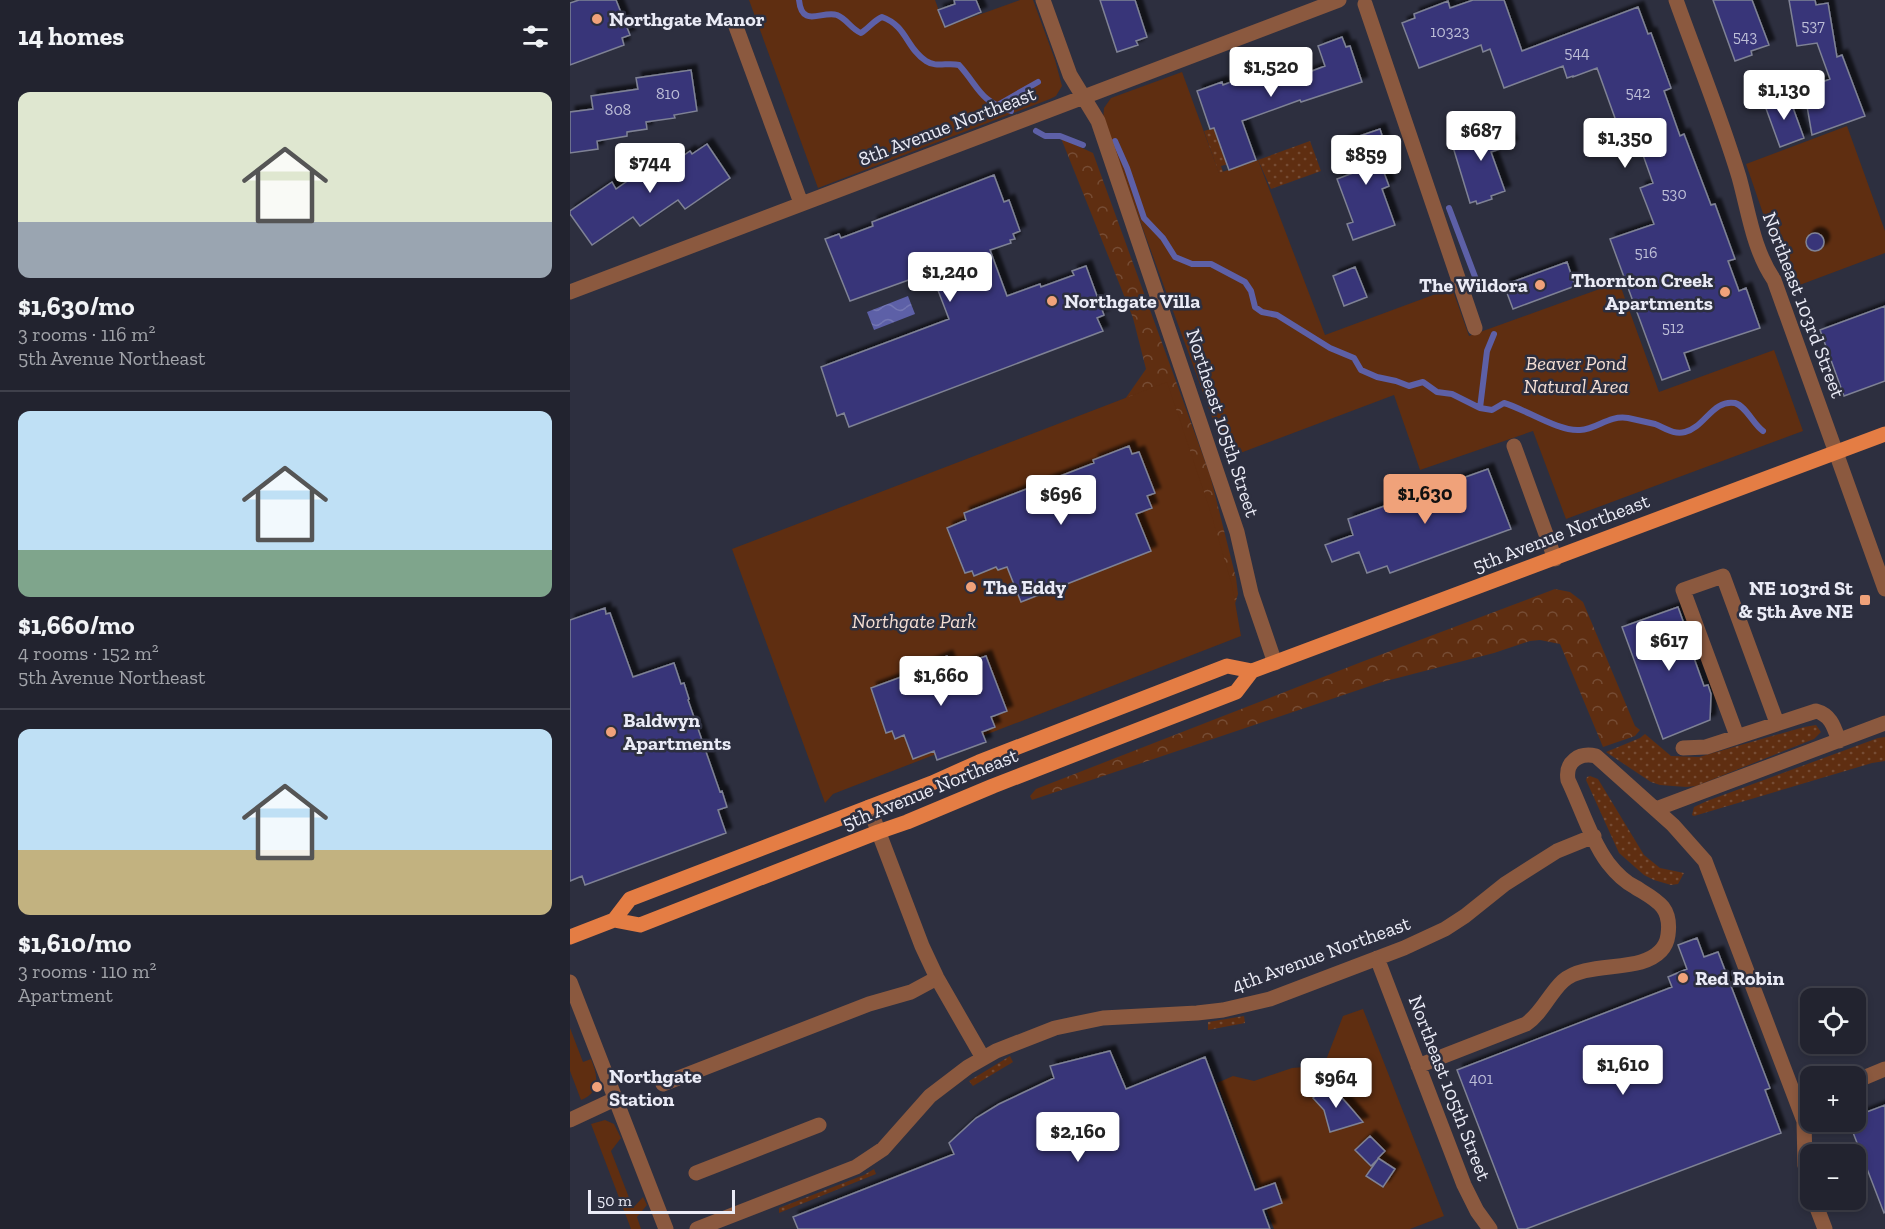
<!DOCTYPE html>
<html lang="en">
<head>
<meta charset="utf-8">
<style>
  :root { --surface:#22232f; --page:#2e2f3b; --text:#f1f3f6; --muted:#a2a4aa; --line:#3f404b; --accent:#f0a27a }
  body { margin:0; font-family:"Zilla Slab",serif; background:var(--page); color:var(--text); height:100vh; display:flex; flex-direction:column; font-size:22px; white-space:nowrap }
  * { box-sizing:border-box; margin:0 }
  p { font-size:20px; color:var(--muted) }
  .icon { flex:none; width:33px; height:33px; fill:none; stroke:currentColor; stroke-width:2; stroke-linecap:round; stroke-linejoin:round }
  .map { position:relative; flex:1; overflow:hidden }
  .sheet { display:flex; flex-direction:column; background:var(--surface); width:570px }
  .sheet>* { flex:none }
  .fabs { position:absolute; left:1230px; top:988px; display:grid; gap:12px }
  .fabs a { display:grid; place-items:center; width:66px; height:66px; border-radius:12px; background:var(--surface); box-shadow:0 3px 9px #0003,0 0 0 2px var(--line); font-size:30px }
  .scale { position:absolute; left:18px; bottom:15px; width:147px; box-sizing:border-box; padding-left:6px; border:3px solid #eaebf6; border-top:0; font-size:16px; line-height:21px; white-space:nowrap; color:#eaebf6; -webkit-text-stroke:4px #2d2f3f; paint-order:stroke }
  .price { position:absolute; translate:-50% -51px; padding:0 14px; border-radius:6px; background:#fff; color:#222; font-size:20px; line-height:39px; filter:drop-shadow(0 2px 3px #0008) }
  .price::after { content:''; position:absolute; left:50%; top:36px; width:18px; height:14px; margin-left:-9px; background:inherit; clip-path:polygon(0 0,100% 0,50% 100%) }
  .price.active { background:var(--accent); color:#111 }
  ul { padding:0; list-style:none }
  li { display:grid; align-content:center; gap:12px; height:318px; padding:0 18px }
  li+li { border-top:2px solid var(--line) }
  li span { display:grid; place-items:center; height:186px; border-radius:12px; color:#555 }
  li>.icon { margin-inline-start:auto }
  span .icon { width:108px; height:108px; fill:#fffc; stroke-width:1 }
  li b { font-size:26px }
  h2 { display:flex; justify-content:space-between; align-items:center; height:72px; padding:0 18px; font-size:26px }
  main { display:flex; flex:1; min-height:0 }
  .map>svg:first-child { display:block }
  .grass { fill:url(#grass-dots) }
  .forest { fill:url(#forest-crowns) }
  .green { fill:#5f2e11 }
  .water { fill:url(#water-waves) }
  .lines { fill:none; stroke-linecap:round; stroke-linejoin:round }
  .stream { stroke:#5d60a7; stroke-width:6 }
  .building { fill:#373679; stroke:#7f8295; stroke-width:1.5; filter:url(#shadow) }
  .minor { stroke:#8b593f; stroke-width:15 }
  .major { stroke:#e47d44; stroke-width:15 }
  .poi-dot { fill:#f0a27a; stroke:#2d2f3f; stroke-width:2 }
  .labels { text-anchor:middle; stroke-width:5; stroke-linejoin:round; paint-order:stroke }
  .number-label { font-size:16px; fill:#bdbed7 }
  .poi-label { font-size:20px; font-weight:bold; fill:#eaebf6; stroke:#2d2f3f; text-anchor:start }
  .street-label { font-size:20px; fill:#eaebf6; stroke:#2d2f3f }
  .park-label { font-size:20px; font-style:italic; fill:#f4ded3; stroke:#2d2f3f }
</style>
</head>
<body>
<main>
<section class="sheet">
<h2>14 homes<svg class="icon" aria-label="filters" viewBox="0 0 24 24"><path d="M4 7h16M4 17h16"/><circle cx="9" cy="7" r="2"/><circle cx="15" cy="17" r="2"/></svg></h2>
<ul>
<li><span style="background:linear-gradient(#dfe7d0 70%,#9aa5b1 0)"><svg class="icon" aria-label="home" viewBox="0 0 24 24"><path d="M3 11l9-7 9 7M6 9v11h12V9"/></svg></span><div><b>$1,630/mo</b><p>3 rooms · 116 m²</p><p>5th Avenue Northeast</p></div></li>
<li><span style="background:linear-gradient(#bfe0f5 75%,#7fa58c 0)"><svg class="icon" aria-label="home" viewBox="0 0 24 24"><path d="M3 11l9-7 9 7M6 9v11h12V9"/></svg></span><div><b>$1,660/mo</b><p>4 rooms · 152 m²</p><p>5th Avenue Northeast</p></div></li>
<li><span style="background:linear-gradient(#bfe0f5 65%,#c2b280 0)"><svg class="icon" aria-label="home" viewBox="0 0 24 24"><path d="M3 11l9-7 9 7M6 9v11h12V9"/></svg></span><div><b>$1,610/mo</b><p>3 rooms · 110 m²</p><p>Apartment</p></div></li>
</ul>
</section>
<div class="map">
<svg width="1315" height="1229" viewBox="0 0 1315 1229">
  <defs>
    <pattern id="grass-dots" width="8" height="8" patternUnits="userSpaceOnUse" patternTransform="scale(1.5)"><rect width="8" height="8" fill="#5f2e11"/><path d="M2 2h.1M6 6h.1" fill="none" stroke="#764c34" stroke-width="1.8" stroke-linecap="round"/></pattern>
    <pattern id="forest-crowns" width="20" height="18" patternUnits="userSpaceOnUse" patternTransform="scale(1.5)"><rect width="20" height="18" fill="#5f2e11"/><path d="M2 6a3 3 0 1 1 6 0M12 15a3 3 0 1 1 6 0" fill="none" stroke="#764c34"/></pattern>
    <pattern id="water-waves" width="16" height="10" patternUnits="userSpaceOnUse" patternTransform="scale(1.5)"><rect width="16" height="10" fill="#5d60a7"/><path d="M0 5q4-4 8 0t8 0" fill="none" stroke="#7477b4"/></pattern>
    <filter id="shadow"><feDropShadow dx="5.5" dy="-5.5" stdDeviation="1.5" flood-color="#0009"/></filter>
  </defs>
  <rect width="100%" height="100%" fill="#2d2f3f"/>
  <path class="grass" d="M644,128L647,137L675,150L679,163L661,169L658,164L651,166L653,172L649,174L634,131Z
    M740,141L751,171L701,189L688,160Z
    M1246,725L1251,732L1244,739L1126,786L1116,787L1090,785L1081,782L1036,752L1070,738L1075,734L1101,756L1129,757L1234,727Z
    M1315,737V761L1302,763L1124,816L1122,815L1124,807L1137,801L1308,738Z
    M1020,776L1028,779L1074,855L1090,868L1114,873L1108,884L1101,885L1084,880L1074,875L1049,853L1016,780L1017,777Z
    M674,1016L675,1023L638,1030V1022Z
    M440,1056L443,1062L403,1086L399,1081Z
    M304,1169L306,1174L209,1213V1208L294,1175Z"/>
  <path class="forest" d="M491,138L523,153L640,475L666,578L668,594L664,607L553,402L576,369L563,318Z
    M985,589L1000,592L1013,602L1065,726L1070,730L1065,736L1033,747L990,644L970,640L960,641L924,653L812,682L462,800L460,796L466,789L794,661Z"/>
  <path class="green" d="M179,0H365L375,27L450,0H463L485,60L492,86L486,96L480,99L248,188Z
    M612,72L649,173L688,160L755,335L882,288L899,336L1049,282L1089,392L1204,350L1233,431L996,519L963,431L850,470L824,395L657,458L533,120L534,108L541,98Z
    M1277,126L1315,231V253L1219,289L1176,164Z
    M597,382L639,507L662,585L671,636L263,794L255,803L162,549Z
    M793,1009L874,1216L840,1229H704L647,1083L663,1076L684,1081L722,1068L747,1066L756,1060L773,1016Z
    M0,1028L13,1062L21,1059C28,1076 31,1092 11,1100L0,1071Z
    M35,1120L44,1124L51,1138L41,1151L63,1208L73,1197L77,1205L67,1217L71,1229H61L21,1124Z"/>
  <path class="water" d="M338,296L345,314L304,330L297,312Z"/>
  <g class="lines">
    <path class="stream" d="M229,0C232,29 252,10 267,15C277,19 281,29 291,33C299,28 303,21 312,17C337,26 336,48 356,61C366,68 378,62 389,65C409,87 409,101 441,111
      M426,106L468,82
      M466,131L475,136H490L513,145
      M545,141L557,168L574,218L593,238L605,257L622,264H641L675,282L681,291L685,307L692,312L707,315L760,348L784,358L791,370L807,377L826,381L839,386L853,382L867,392L882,394L910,408L922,410L934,403C955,409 989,432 1010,430C1028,429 1038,415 1058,418C1067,420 1076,422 1085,424C1095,428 1104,435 1115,432C1134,428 1143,399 1165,403C1176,406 1183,424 1193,431
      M879,208L907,282
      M910,408L917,351L924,334"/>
  </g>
  <path class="building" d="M9,0H46L60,35L52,38L54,45L0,65V3Z
    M384,0H406L411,12L375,27L368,10L385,4Z
    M530,0H565L577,37L566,41L568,45L547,52Z
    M903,0H934L952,51L1068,7L1078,34L1081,33L1101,88L1094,91L1110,136L1114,134L1141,205L1145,204L1165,259L1158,261L1169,291L1176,288L1190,328L1114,353L1120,370L1092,380L1040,239L1084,224L1070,188L1083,183L1068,141L1059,145L1058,142L1054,143L1027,68L1003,77V76L997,78L993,66L934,88L920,49L913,52L911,45L849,68L832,23L845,18L844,14L878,1L880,8Z
    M1143,0H1182L1199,45L1181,51L1182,55L1165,61Z
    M1219,0H1245L1246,5L1258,3L1267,57L1272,55L1295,116L1242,135L1234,89L1260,79L1247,43L1227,46Z
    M772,37L776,47L780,46L792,82L731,102L730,100L672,121L686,160L659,170L644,128L640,129L627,91L652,82L653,85L690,71L692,77L697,75L699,81L719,74L721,79L755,66L748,46Z
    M121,70L127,111L104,115L105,118L76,122L77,129L57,132V136L27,141L28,149L0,153V112L23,109L21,96L68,89L66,78Z
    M1218,94L1234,138L1210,147L1194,103Z
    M922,124L924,130L935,126L942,145L921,152L935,191L921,196L922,199L907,204L906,201L900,203L883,147L887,146L884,137Z
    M810,129L816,148L806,151L819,186L812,189L825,225L783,240L777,224L783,222L767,179L783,173L772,142Z
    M137,144L160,178L115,209L108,200L70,226L63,217L22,245L0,214V211L42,182L46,189L76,168L78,172L90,163L94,169L120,151L122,154Z
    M424,175L434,202L439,200L450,231L443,234L445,239L440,240L441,243L420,250L437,296L470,284L471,287L504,275L502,271L516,266L534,315L527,318L533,331L279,427L274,413L267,416L251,367L379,319L361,272L280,301L255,239L269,234L271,238L303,226L302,222Z
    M1236 242a9 9 0 1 1 18 0a9 9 0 1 1-18 0Z
    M997,262L1005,286L943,309L934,285Z
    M785,267L797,297L774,306L763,276Z
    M1315,306V381L1274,396L1250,330Z
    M559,446L562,454L569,452L585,493L577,496L582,508L566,514L581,551L451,602L437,567L428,570L426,567L404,576L402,571L395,573L377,528L396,520L394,513L524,463L523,460Z
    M918,469L941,529L820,573L817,566L797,573L789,552L762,562L755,545L783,535L778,519Z
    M1108,607L1126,657L1124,658L1134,686L1138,685L1141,694L1140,720L1093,739L1052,627Z
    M35,608L36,614L40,613L63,677L104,663L111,684L114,683L119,699L118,700L150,792L152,791L157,807L148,810L156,833L15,885L12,876L0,881V620Z
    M377,656L382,668L416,656L437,711L421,717L425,727L412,732L416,742L367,760L364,751L343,759L334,735L325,739L322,731L316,733L301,688L353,669L352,666Z
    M1127,938L1134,957L1148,952L1200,1088L1195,1090L1211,1133L956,1229H948L887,1070L1102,987L1098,977L1117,969L1108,945Z
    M540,1051L556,1089L635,1057L685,1190L705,1183L712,1203L693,1210L700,1229H228L223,1217L384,1154L379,1143L393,1130L406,1118L429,1104L484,1078L480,1066Z
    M759,1083L781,1108L793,1122L760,1132L754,1110L743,1098Z
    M1315,1105V1212L1314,1213L1279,1122H1286V1116Z
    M800,1136L815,1151L808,1158L825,1169L813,1187L796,1176L808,1159L801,1166L785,1150Z"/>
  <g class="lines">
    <path class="minor" d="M473,0L500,75L528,121L667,532L681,593L705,663
      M1106,0C1127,59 1151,117 1169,177C1179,213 1183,249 1204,280L1315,589
      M795,4L905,328
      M165,24L231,203
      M0,292L769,0
      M944,446L985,559
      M1167,736L1113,590L1153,576L1207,723
      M1113,748L1136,747L1246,711C1261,715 1264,727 1269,741
      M299,807L352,946L367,978L413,1058
      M1086,809L1315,723
      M807,958L894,1185L907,1211L920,1229
      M0,982L96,1229
      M848,1066L956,1024C972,1013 979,994 993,981C1011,965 1047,969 1071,962C1084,958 1096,951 1098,935C1102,906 1086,900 1065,887C1055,882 1045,872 1038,863C1022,842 1010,805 998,780C995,762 1009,752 1026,756L1103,825L1135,861L1234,1121L1235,1165L1240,1190
      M1286,1081L1315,1069
      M93,1084L299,1004L341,992L367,978
      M0,1120L45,1099
      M126,1173L249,1125
      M1244,1200L1255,1229
      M127,1229L286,1167L313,1149L360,1096L398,1067L426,1051L485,1028L533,1018L627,1013L653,1010L700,999L834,948L875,929L895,916L935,884L987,851L1024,836"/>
    <path class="major" d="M44,920L70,925L308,832L337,822L423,786L666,692L682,671
      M0,937L44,920L60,899L362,783L409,762L657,666L682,671L1315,434"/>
  </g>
  <g class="poi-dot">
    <circle cx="27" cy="19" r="6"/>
    <circle cx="970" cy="285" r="6"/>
    <circle cx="1155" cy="292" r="6"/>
    <circle cx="482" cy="301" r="6"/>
    <circle cx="401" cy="587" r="6"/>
    <rect x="1289" y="594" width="12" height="12" rx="3"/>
    <circle cx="41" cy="732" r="6"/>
    <circle cx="1113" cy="978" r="6"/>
    <circle cx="27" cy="1087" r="6"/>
  </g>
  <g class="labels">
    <g class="number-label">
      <text x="1243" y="31">537</text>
      <text x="880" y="37">10323</text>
      <text x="1175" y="42">543</text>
      <text x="1007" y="58">544</text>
      <text x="1068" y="98">542</text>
      <text x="98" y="99">810</text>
      <text x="48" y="115">808</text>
      <text x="1104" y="199">530</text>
      <text x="1076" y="258">516</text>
      <text x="1103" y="333">512</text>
      <text x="911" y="1084">401</text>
    </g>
    <g class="poi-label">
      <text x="39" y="26">Northgate Manor</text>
      <text x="1143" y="287" text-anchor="end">Thornton Creek<tspan x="1143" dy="23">Apartments</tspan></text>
      <text x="958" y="292" text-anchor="end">The Wildora</text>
      <text x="494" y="308">Northgate Villa</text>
      <text x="413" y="594">The Eddy</text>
      <text x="1283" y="595" text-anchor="end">NE 103rd St<tspan x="1283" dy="23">&amp; 5th Ave NE</tspan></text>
      <text x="53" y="727">Baldwyn<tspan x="53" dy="23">Apartments</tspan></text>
      <text x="1125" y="985">Red Robin</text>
      <text x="39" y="1083">Northgate<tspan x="39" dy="23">Station</tspan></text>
    </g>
    <g class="street-label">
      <text transform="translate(377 126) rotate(-21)" y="7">8th Avenue Northeast</text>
      <text transform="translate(1234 305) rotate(69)" y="7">Northeast 103rd Street</text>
      <text transform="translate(653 423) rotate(72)" y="7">Northeast 105th Street</text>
      <text transform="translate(991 533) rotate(-21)" y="7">5th Avenue Northeast</text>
      <text transform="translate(360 789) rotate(-22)" y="7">5th Avenue Northeast</text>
      <text transform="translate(751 954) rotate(-20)" y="7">4th Avenue Northeast</text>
      <text transform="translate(880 1088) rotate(69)" y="7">Northeast 105th Street</text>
    </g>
    <g class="park-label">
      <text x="1006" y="370">Beaver Pond<tspan x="1006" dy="23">Natural Area</tspan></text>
      <text x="344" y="628">Northgate Park</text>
    </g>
  </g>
</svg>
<div class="fabs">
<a><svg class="icon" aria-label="locate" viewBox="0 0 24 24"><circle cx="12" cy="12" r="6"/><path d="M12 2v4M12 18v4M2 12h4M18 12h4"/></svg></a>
<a>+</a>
<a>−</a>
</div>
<div class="scale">50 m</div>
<b class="price" style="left:701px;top:98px">$1,520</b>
<b class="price" style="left:1214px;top:121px">$1,130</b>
<b class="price" style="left:911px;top:162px">$687</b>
<b class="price" style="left:1055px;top:169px">$1,350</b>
<b class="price" style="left:796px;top:186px">$859</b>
<b class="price" style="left:80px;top:194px">$744</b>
<b class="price" style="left:380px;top:303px">$1,240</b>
<b class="price active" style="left:855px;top:525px">$1,630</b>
<b class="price" style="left:491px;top:526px">$696</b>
<b class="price" style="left:1099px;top:672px">$617</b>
<b class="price" style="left:371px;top:707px">$1,660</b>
<b class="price" style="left:1053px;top:1096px">$1,610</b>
<b class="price" style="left:766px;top:1109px">$964</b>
<b class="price" style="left:508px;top:1163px">$2,160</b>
</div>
</main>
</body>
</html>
